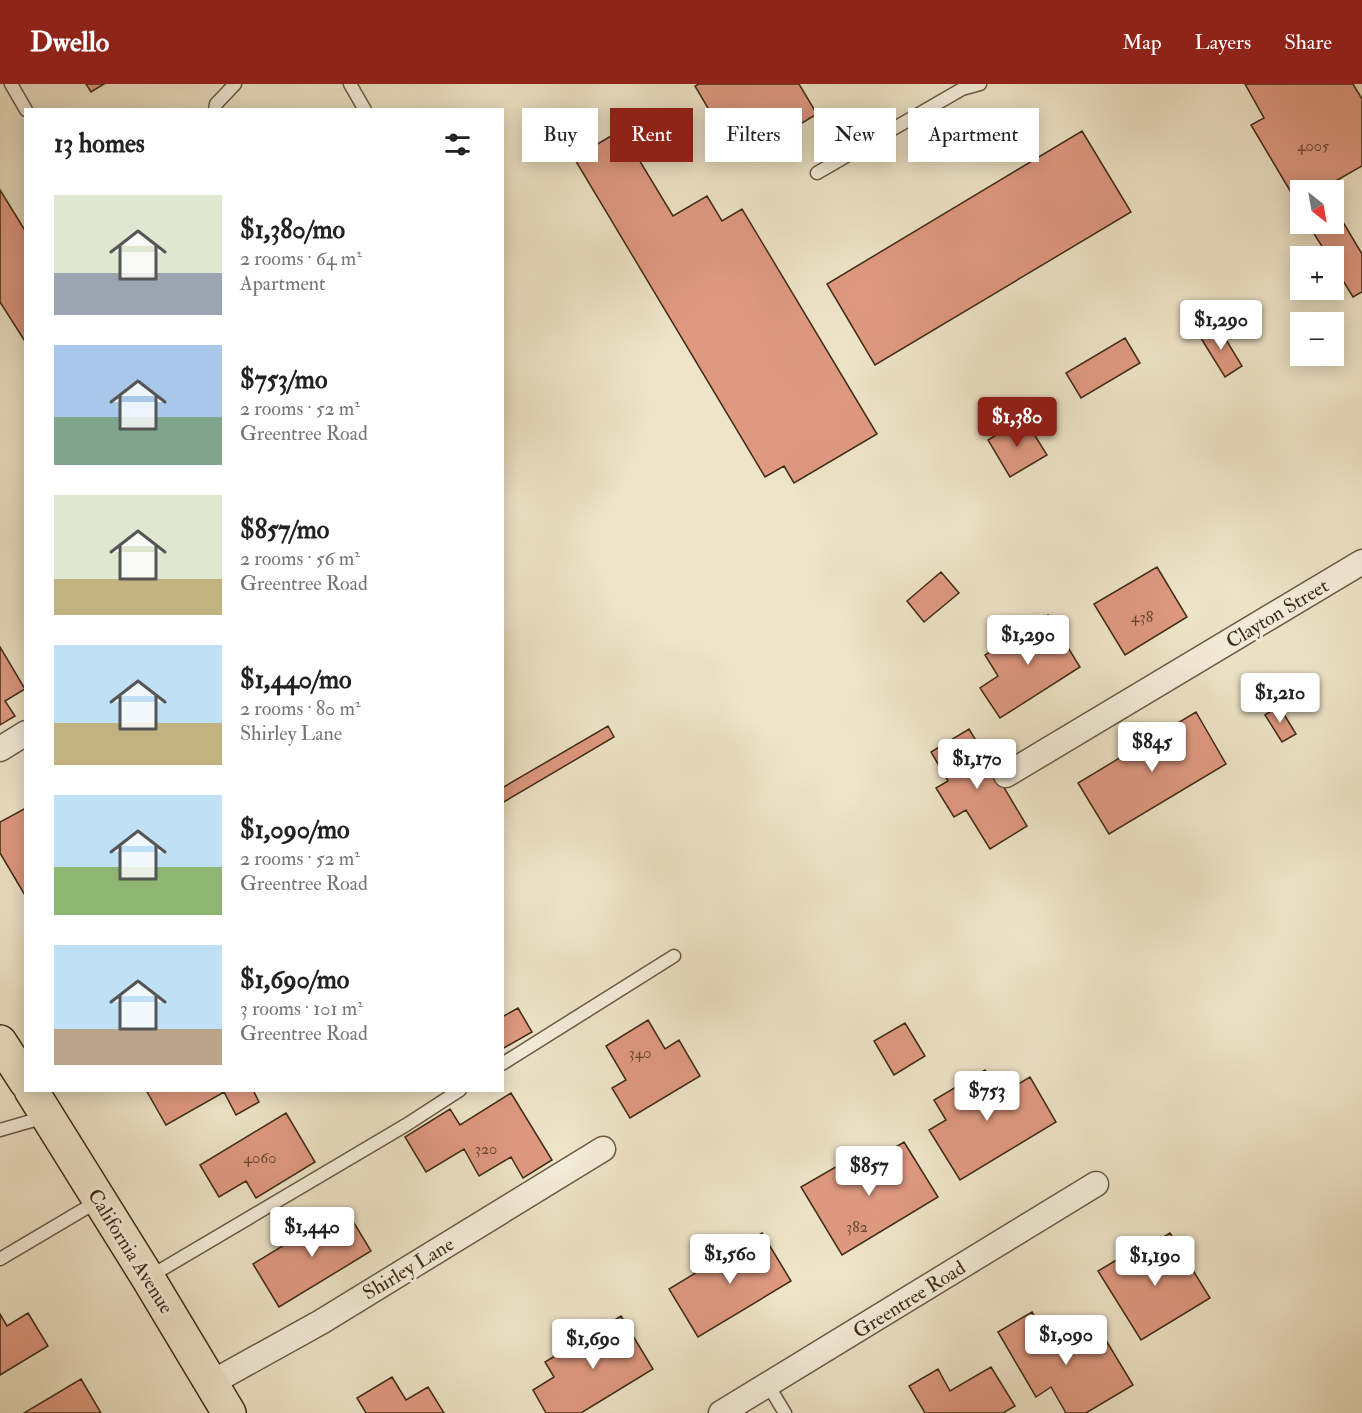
<!DOCTYPE html>
<html lang="en">
<head>
<meta charset="utf-8">
<style>
  :root { --surface:#fff; --page:#f2f2f2; --text:#222; --muted:#767676; --accent:#8f2418 }
  body { margin:0; font-family:"IM FELL Double Pica",serif; background:var(--page); color:var(--text); height:100vh; display:flex; flex-direction:column; font-size:22px; white-space:nowrap }
  * { box-sizing:border-box; margin:0 }
  p { font-size:20px; color:var(--muted) }
  .icon { flex:none; width:33px; height:33px; fill:none; stroke:currentColor; stroke-width:2; stroke-linecap:round; stroke-linejoin:round }
  .map { position:relative; flex:1; overflow:hidden }
  .side { position:absolute; left:24px; top:24px; width:480px; height:984px; display:flex; flex-direction:column; background:var(--surface); border-radius:0px; box-shadow:0 3px 15px #0003 }
  .side>* { flex:none }
  .banner { position:absolute; left:522px; top:24px; width:570px; height:54px; display:flex; gap:12px }
  .needle { width:39px; rotate:149deg }
  .fabs { position:absolute; left:1290px; top:96px; display:grid; gap:12px }
  .fabs a { display:grid; place-items:center; width:54px; height:54px; border-radius:0px; background:var(--surface); box-shadow:0 3px 15px #0003; font-size:30px }
  .price { position:absolute; translate:-50% -51px; padding:0 14px; border-radius:6px; background:#fff; color:#222; font-size:20px; line-height:39px; filter:drop-shadow(0 2px 3px #0008) }
  .price::after { content:''; position:absolute; left:50%; top:36px; width:18px; height:14px; margin-left:-9px; background:inherit; clip-path:polygon(0 0,100% 0,50% 100%) }
  .price.selected { background:var(--accent); color:#fff }
  ul { padding:0; list-style:none }
  li { display:flex; align-items:center; gap:18px; height:150px; padding:0 30px }
  li span { display:grid; place-items:center; flex:none; width:168px; height:120px; border-radius:0px; color:#555 }
  li>.icon { margin-inline-start:auto }
  span .icon { width:72px; height:72px; fill:#fffc; stroke-width:1 }
  li b { font-size:26px }
  h2 { display:flex; justify-content:space-between; align-items:center; height:72px; padding:0 30px; font-size:26px }
  .chip { padding:0 21px; border-radius:0px; background:var(--surface); box-shadow:0 3px 15px #0003; font-size:21px; line-height:54px }
  .chip.selected { background:var(--accent); color:#fff }
  header { display:flex; align-items:center; gap:36px; box-sizing:border-box; height:84px; padding:0 30px; background:var(--accent); color:#fff }
  header strong { font-size:28px }
  nav { display:flex; gap:33px; margin-inline-start:auto; font-size:21px }
  .map>svg:first-child { display:block }
  .building { fill:#df9981; stroke:#3f2b15; stroke-width:1.5 }
  .lines { fill:none; stroke-linecap:round; stroke-linejoin:round }
  .service-casing { stroke:#6b5942; stroke-width:15 }
  .minor-casing { stroke:#6b5942; stroke-width:27 }
  .primary-casing { stroke:#3f2b15; stroke-width:36 }
  .service { stroke:#f4eddb; stroke-width:12 }
  .minor { stroke:#f4eddb; stroke-width:24 }
  .primary { stroke:#eee4c7; stroke-width:33 }
  .labels { text-anchor:middle; stroke-width:6; stroke-linejoin:round; paint-order:stroke }
  .number-label { font-size:16px; fill:#674630 }
  .street-label { font-size:20px; fill:#3f2b15; stroke:#f4eddb }
</style>
</head>
<body>
<header>
<strong>Dwello</strong>
<nav><a>Map</a><a>Layers</a><a>Share</a></nav>
</header>
<div class="map">
<svg width="1362" height="1329" viewBox="0 0 1362 1329">
  <rect width="100%" height="100%" fill="#eee4c7"/>
  <filter id="stains"><feTurbulence type="fractalNoise" baseFrequency=".00333" numOctaves="4"/><feColorMatrix values="0 0 0 0 .2 0 0 0 0 .09 0 0 0 0 .02 0 0 0 .5 -.17"/></filter>
  <radialGradient id="worn" r=".72"><stop offset=".6" stop-color="#630" stop-opacity="0"/><stop offset="1" stop-color="#630" stop-opacity=".3"/></radialGradient>
  <path class="building" d="M86,0H104L91,8Z
    M699,0H799L817,30L739,77L695,2Z
    M1245,0H1353L1362,15V82L1320,106H1300V118L1298,120L1251,41L1264,34Z
    M621,46L673,132L707,112L722,137L742,125L877,350L794,399L784,382L765,393L574,74Z
    M1082,47L1131,128L875,281L827,200Z
    M0,106L26,148V259L0,218Z
    M1334,123L1362,170V208L1353,213L1334,182V172H1328L1308,140H1334Z
    M1217,241L1242,282L1225,293L1199,251Z
    M1125,254L1140,279L1081,314L1066,289Z
    M1024,334L1047,371L1010,393L988,356Z
    M1157,483L1187,533L1125,571L1094,520Z
    M941,488L959,509L924,538L907,517Z
    M1048,531L1080,583L1000,634L980,604L998,592L985,571Z
    M0,563L25,605L5,617L15,632L0,641Z
    M1279,622L1296,650L1282,658L1265,631Z
    M1196,628L1226,680L1109,750L1078,699Z
    M608,642L614,653L502,719V704Z
    M969,645L1027,742L990,765L966,726L954,733L936,704L948,697L931,668Z
    M26,724V813L0,769V738Z
    M518,924L532,948L502,965V933Z
    M648,936L665,965L679,956L700,992L630,1034L612,1004L626,996L606,962Z
    M905,939L925,972L894,991L874,957Z
    M985,986L1000,1011L1030,993L1056,1038L960,1096L929,1046L946,1036L934,1016Z
    M146,1006H253L259,1018L236,1031L224,1008L166,1041Z
    M511,1009L552,1076L523,1094L511,1073L479,1092L464,1065L426,1088L405,1053L450,1025L460,1041Z
    M286,1029L315,1078L256,1114L246,1097L219,1113L200,1081Z
    M904,1058L938,1113L842,1171L801,1103L846,1077L853,1089Z
    M345,1124L371,1167L279,1223L253,1180Z
    M762,1149L791,1197L698,1253L669,1205Z
    M1170,1149L1210,1214L1141,1256L1098,1187L1128,1169L1138,1186L1156,1176L1148,1162Z
    M1032,1228L1056,1268L1098,1243L1133,1301L1086,1329H1066L1051,1303L1036,1313L998,1248Z
    M28,1229L48,1262L0,1291V1230L7,1242Z
    M621,1232L653,1285L581,1329H546L533,1306L554,1293L545,1278Z
    M991,1283L1015,1322L1003,1329H925L909,1302L938,1285L950,1307Z
    M392,1293L406,1316L428,1303L444,1329H366L357,1314Z
    M81,1295L101,1329H24Z"/>
  <g class="lines">
    <g class="service-casing">
      <path id="service" d="M11,0L26,26
        M350,0L365,26
        M215,26L216,20L235,0
        M817,89L962,5L980,0
        M502,980L674,872
        M0,1046L45,1033
        M0,1175L98,1117
        M149,1193L406,1041L460,1006
        M768,1301L785,1329"/>
    </g>
    <g class="minor-casing">
      <path id="minor" d="M0,665L26,649
        M1006,691L1362,478
        M211,1299L321,1238L603,1065
        M721,1329L1096,1100"/>
    </g>
    <g class="primary-casing">
      <path id="primary" d="M0,958L26,998
        M31,1006L148,1194L229,1329"/>
    </g>
    <use href="#service" class="service"/>
    <use href="#minor" class="minor"/>
    <use href="#primary" class="primary"/>
  </g>
  <g class="labels">
    <g class="number-label">
      <text x="1313" y="67">4005</text>
      <text x="1142" y="538">438</text>
      <text x="640" y="974">340</text>
      <text x="486" y="1070">320</text>
      <text x="260" y="1079">4060</text>
      <text x="857" y="1148">382</text>
    </g>
    <g class="street-label">
      <text transform="translate(1277 529) rotate(-31)" y="7">Clayton Street</text>
      <text transform="translate(131 1167) rotate(58)" y="7">California Avenue</text>
      <text transform="translate(408 1184) rotate(-31)" y="7">Shirley Lane</text>
      <text transform="translate(909 1215) rotate(-32)" y="7">Greentree Road</text>
    </g>
  </g>
  <rect width="100%" height="100%" filter="url(#stains)"/>
  <rect width="100%" height="100%" fill="url(#worn)"/>
</svg>
<div class="fabs">
<a><svg class="needle" viewBox="-14 -14 28 28"><path d="M0-13l5 13h-10z" fill="#e53935"/><path d="M0 13l5-13h-10z" fill="#767676"/></svg></a>
<a>+</a>
<a>−</a>
</div>
<b class="price" style="left:1221px;top:267px">$1,290</b>
<b class="price selected" style="left:1017px;top:364px">$1,380</b>
<b class="price" style="left:1028px;top:582px">$1,290</b>
<b class="price" style="left:1280px;top:640px">$1,210</b>
<b class="price" style="left:1152px;top:689px">$845</b>
<b class="price" style="left:977px;top:706px">$1,170</b>
<b class="price" style="left:987px;top:1038px">$753</b>
<b class="price" style="left:869px;top:1113px">$857</b>
<b class="price" style="left:312px;top:1174px">$1,440</b>
<b class="price" style="left:730px;top:1201px">$1,560</b>
<b class="price" style="left:1155px;top:1203px">$1,190</b>
<b class="price" style="left:1066px;top:1282px">$1,090</b>
<b class="price" style="left:593px;top:1286px">$1,690</b>
<div class="banner">
<a class="chip">Buy</a>
<a class="chip selected">Rent</a>
<a class="chip">Filters</a>
<a class="chip">New</a>
<a class="chip">Apartment</a>
</div>
<section class="side">
<h2>13 homes<svg class="icon" aria-label="filters" viewBox="0 0 24 24"><path d="M4 7h16M4 17h16"/><circle cx="9" cy="7" r="2"/><circle cx="15" cy="17" r="2"/></svg></h2>
<ul>
<li><span style="background:linear-gradient(#dfe7d0 65%,#9aa5b1 0)"><svg class="icon" aria-label="home" viewBox="0 0 24 24"><path d="M3 11l9-7 9 7M6 9v11h12V9"/></svg></span><div><b>$1,380/mo</b><p>2 rooms · 64 m²</p><p>Apartment</p></div></li>
<li><span style="background:linear-gradient(#a9c7e8 60%,#7fa58c 0)"><svg class="icon" aria-label="home" viewBox="0 0 24 24"><path d="M3 11l9-7 9 7M6 9v11h12V9"/></svg></span><div><b>$753/mo</b><p>2 rooms · 52 m²</p><p>Greentree Road</p></div></li>
<li><span style="background:linear-gradient(#dfe7d0 70%,#c2b280 0)"><svg class="icon" aria-label="home" viewBox="0 0 24 24"><path d="M3 11l9-7 9 7M6 9v11h12V9"/></svg></span><div><b>$857/mo</b><p>2 rooms · 56 m²</p><p>Greentree Road</p></div></li>
<li><span style="background:linear-gradient(#bfe0f5 65%,#c2b280 0)"><svg class="icon" aria-label="home" viewBox="0 0 24 24"><path d="M3 11l9-7 9 7M6 9v11h12V9"/></svg></span><div><b>$1,440/mo</b><p>2 rooms · 80 m²</p><p>Shirley Lane</p></div></li>
<li><span style="background:linear-gradient(#bfe0f5 60%,#8fb573 0)"><svg class="icon" aria-label="home" viewBox="0 0 24 24"><path d="M3 11l9-7 9 7M6 9v11h12V9"/></svg></span><div><b>$1,090/mo</b><p>2 rooms · 52 m²</p><p>Greentree Road</p></div></li>
<li><span style="background:linear-gradient(#bfe0f5 70%,#b9a48a 0)"><svg class="icon" aria-label="home" viewBox="0 0 24 24"><path d="M3 11l9-7 9 7M6 9v11h12V9"/></svg></span><div><b>$1,690/mo</b><p>3 rooms · 101 m²</p><p>Greentree Road</p></div></li>
</ul>
</section>
</div>
</body>
</html>
